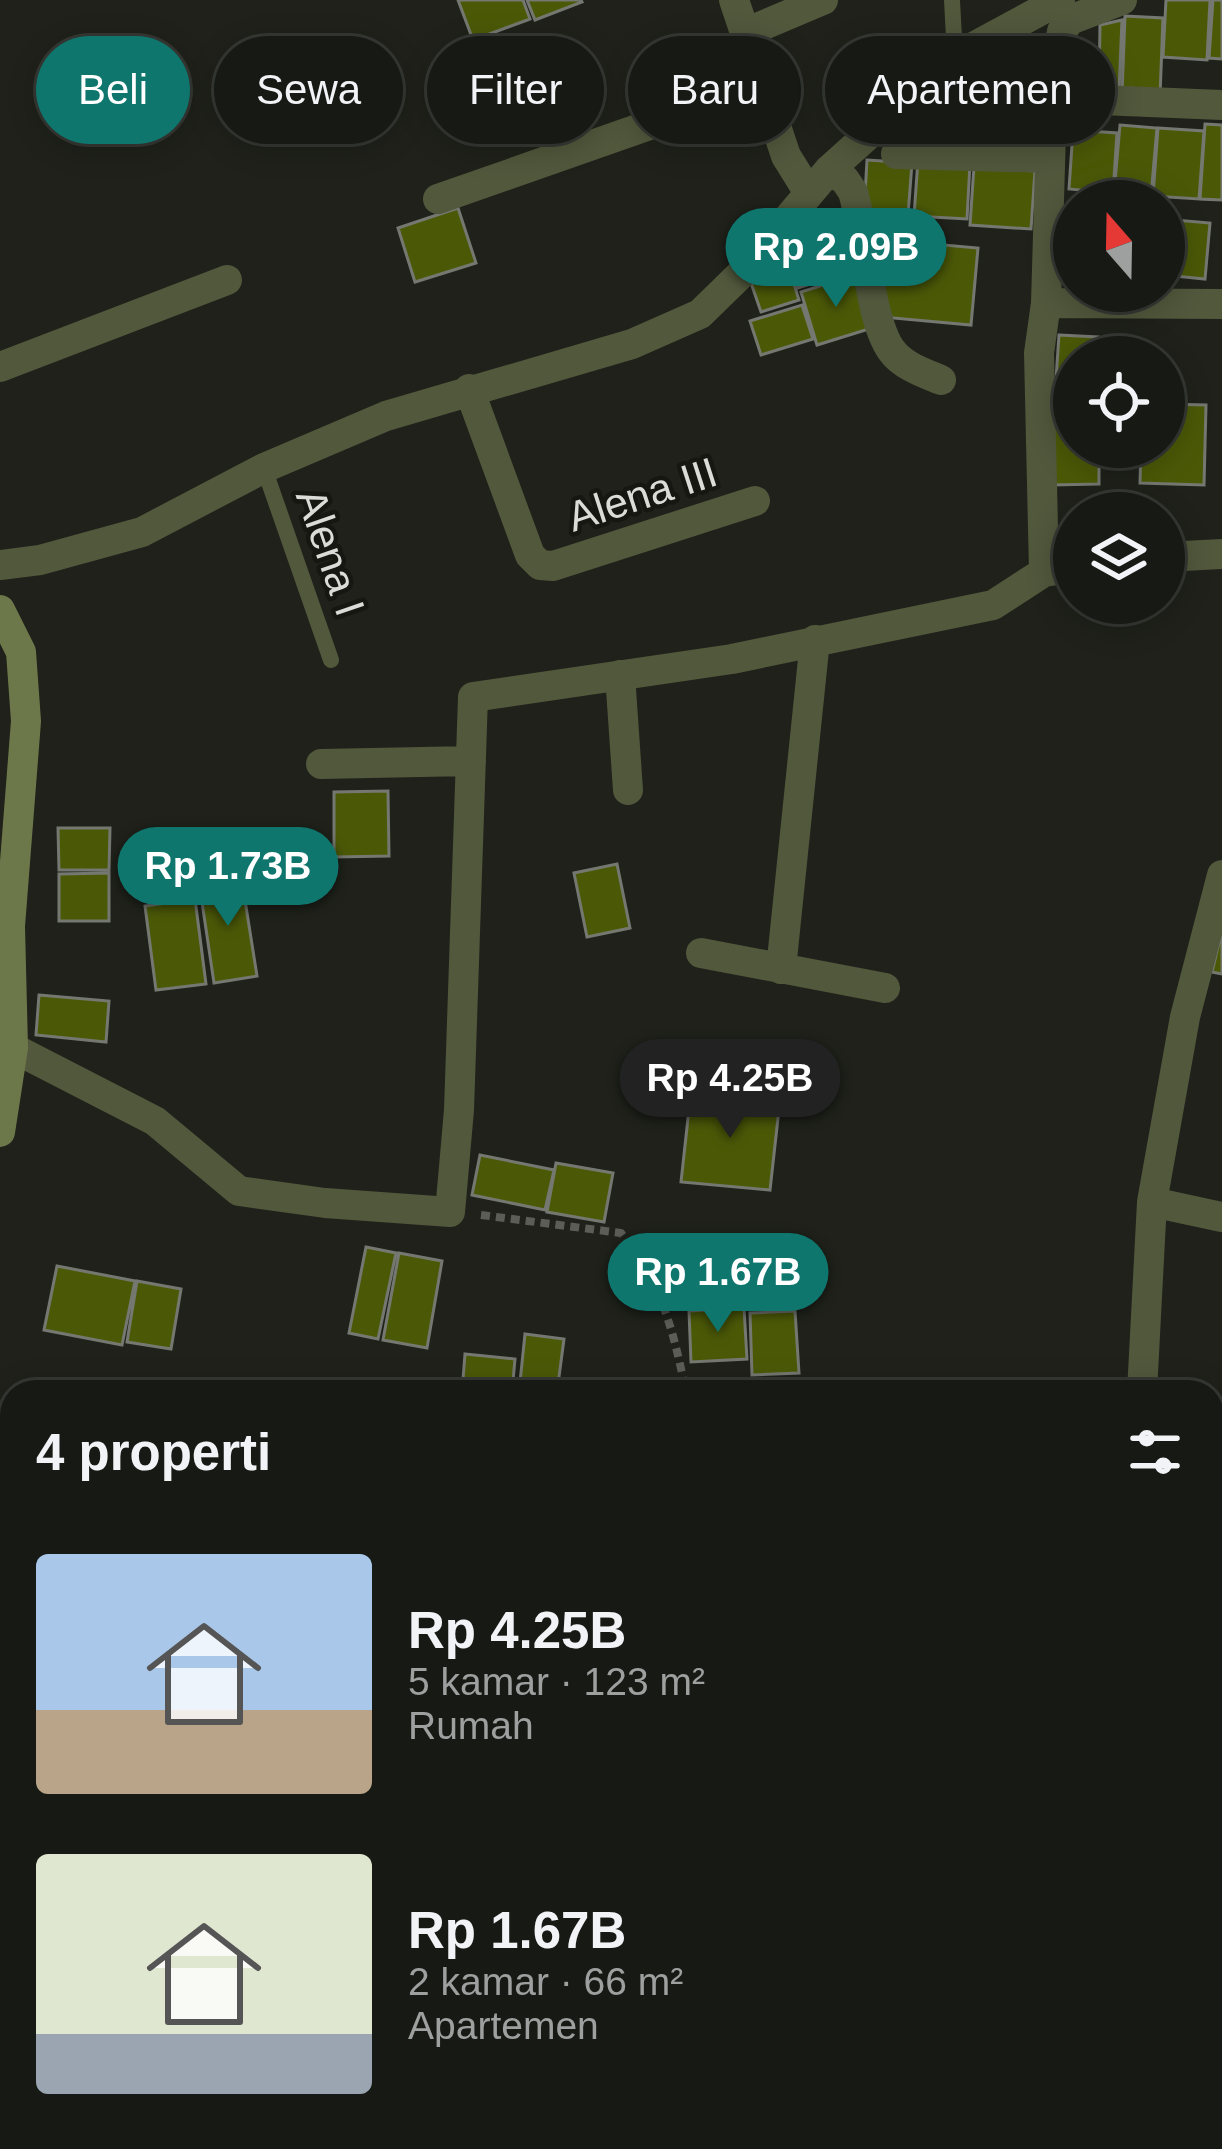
<!DOCTYPE html>
<html lang="id">
<head>
<meta charset="utf-8">
<style>
  :root { --surface:#171914; --page:#20221d; --text:#f1f3f6; --muted:#9ea0a0; --line:#363834; --accent:#0f766e }
  body { margin:0; font-family:Arial,sans-serif; background:var(--page); color:var(--text); height:100vh; display:flex; flex-direction:column; font-size:45px; white-space:nowrap }
  * { box-sizing:border-box; margin:0 }
  p { font-size:39px; color:var(--muted) }
  .icon { flex:none; width:66px; height:66px; fill:none; stroke:currentColor; stroke-width:2; stroke-linecap:round; stroke-linejoin:round }
  .map { position:relative; flex:1; overflow:hidden }
  .details { position:absolute; left:0px; top:1380px; width:1224px; height:771px; display:flex; flex-direction:column; background:var(--surface); border-radius:36px 36px 0 0; box-shadow:0 6px 30px #0003,0 0 0 3px var(--line) }
  .details>* { flex:none }
  .top-card { position:absolute; left:36px; top:36px; width:1152px; height:108px; display:flex; gap:24px }
  .needle { width:78px; rotate:340deg }
  .fabs { position:absolute; left:1053px; top:180px; display:grid; gap:24px }
  .fabs a { display:grid; place-items:center; width:132px; height:132px; border-radius:50%; background:var(--surface); box-shadow:0 6px 30px #0003,0 0 0 3px var(--line); font-size:60px }
  .price { position:absolute; translate:-50% -102px; padding:0 27px; border-radius:42px; background:var(--accent); color:#fff; font-size:39px; line-height:78px; filter:drop-shadow(0 3px 6px #0008) }
  .price::after { content:''; position:absolute; left:50%; top:72px; width:36px; height:27px; margin-left:-18px; background:inherit; clip-path:polygon(0 0,100% 0,50% 100%) }
  .price.active { background:#222; color:#fff }
  ul { padding:0; list-style:none }
  li { display:flex; align-items:center; gap:36px; height:300px; padding:0 36px }
  li span { display:grid; place-items:center; flex:none; width:336px; height:240px; border-radius:12px; color:#555 }
  li>.icon { margin-inline-start:auto }
  span .icon { width:144px; height:144px; fill:#fffc; stroke-width:1 }
  li b { font-size:51px }
  h2 { display:flex; justify-content:space-between; align-items:center; height:144px; padding:0 36px; font-size:51px }
  .chip { padding:0 42px; border-radius:54px; background:var(--surface); box-shadow:0 6px 30px #0003,0 0 0 3px var(--line); font-size:42px; line-height:108px }
  .chip.active { background:var(--accent); color:#fff }
  .map>svg:first-child { display:block }
  .building { fill:#4b5907; stroke:#757870; stroke-width:3 }
  .lines { fill:none; stroke-linecap:round; stroke-linejoin:round }
  .path { stroke:#5c5d57; stroke-width:8; stroke-dasharray:9 6; stroke-linecap:butt }
  .lane { stroke:#51583c; stroke-width:16 }
  .street { stroke:#51583c; stroke-width:30 }
  .secondary { stroke:#6d784a; stroke-width:30 }
  .labels { text-anchor:middle; stroke-width:9; stroke-linejoin:round; paint-order:stroke }
  .street-label { font-size:42px; fill:#dbdcd7; stroke:#161711 }
</style>
</head>
<body>
<div class="map">
<svg width="1222" height="2149" viewBox="0 0 1222 2149">
  <rect width="100%" height="100%" fill="#1f211a"/>
  <path class="building" d="M458,0H523L530,19L473,40Z
    M527,0H581L582,2L535,20Z
    M1166,0H1210L1207,60L1163,57Z
    M1213,0H1222V59L1209,58Z
    M1125,16L1163,18L1160,96L1122,95Z
    M1122,20L1119,91L1099,89L1100,25Z
    M1205,124L1222,125V200L1200,199Z
    M1120,125L1157,128L1151,196L1114,193Z
    M1158,128L1204,131L1199,199L1153,196Z
    M1073,130L1117,133L1113,193L1069,189Z
    M867,160L912,163L908,215L864,213Z
    M918,160L970,163L967,219L914,216Z
    M974,166L1035,171L1031,229L970,225Z
    M458,208L476,263L415,282L398,228Z
    M1069,211L1074,212V284L1064,283Z
    M1164,219L1210,223L1205,279L1164,275Z
    M888,240L978,248L971,325L882,317Z
    M825,242L836,276L798,288L787,255Z
    M789,268L799,300L761,312L750,280Z
    M855,275L872,328L817,345L801,292Z
    M802,305L813,339L761,355L750,321Z
    M1059,335L1098,337L1097,357H1074V396L1055,394Z
    M1164,404L1206,405L1204,485L1140,483L1141,447H1164Z
    M1052,420H1074V447H1099V484L1052,485Z
    M388,791L389,856L334,857V792Z
    M58,828H110L109,870H59Z
    M617,864L630,928L587,937L574,873Z
    M109,873V921H59V874Z
    M241,875L257,976L214,983L199,882Z
    M195,899L206,984L156,990L145,906Z
    M1222,930V974L1212,972Z
    M39,995L109,1001L106,1042L36,1035Z
    M691,1091L780,1100L770,1190L681,1182Z
    M480,1155L554,1170L545,1210L472,1195Z
    M556,1163L613,1173L604,1222L547,1212Z
    M758,1237L760,1265L681,1272L679,1243Z
    M366,1247L396,1253L378,1339L349,1333Z
    M399,1253L442,1261L427,1348L383,1340Z
    M57,1266L135,1281L122,1345L44,1330Z
    M768,1269L770,1303L682,1308L680,1274Z
    M137,1281L181,1289L171,1349L127,1342Z
    M744,1308L747,1359L691,1362L689,1311Z
    M795,1311L799,1373L752,1375L750,1313Z
    M525,1334L564,1339L557,1392H519Z
    M465,1354L515,1359L512,1392H462Z
    M0,1433L12,1436V1475L0,1472Z
    M0,1479L12,1482V1530L0,1527Z
    M0,1533L12,1536V1595L0,1592Z
    M0,1625L12,1628V1699L0,1696Z
    M0,1724L12,1727V1753L3,1789L0,1788Z
    M12,2042V2116L0,2112V2083Z"/>
  <g class="lines">
    <path class="path" d="M481,1215L621,1233C663,1289 672,1325 686,1392"/>
    <path class="lane" d="M952,0L955,57
      M264,468L331,660"/>
    <path class="street" d="M734,0L786,156L809,193
      M745,33L823,0
      M1052,98L1222,105
      M896,154L1050,158
      M829,170L845,180L853,192C865,232 869,321 892,351C903,366 924,373 941,380
      M438,199L655,123L755,61
      M1046,303L1222,304
      M0,367L227,280
      M469,389L530,555L540,565L553,566L755,501
      M1164,557L1222,554
      M0,565L40,560L142,532L264,468L386,416L632,344L700,314L742,273L829,170L955,57L1060,0
      M1044,572L1039,353L1046,303L1052,98L1062,31L1070,20L1122,0
      M620,675L628,790
      M321,764L471,761
      M701,953L885,988
      M781,969L815,640
      M13,1048L155,1121L239,1191L325,1203L450,1212L459,1110L473,697L732,659L993,605L1044,572L1074,568
      M1152,1202L1222,1217
      M1142,1392L1152,1202L1185,1017L1222,875
      M1212,1884L1222,1910
      M625,2149L626,2139"/>
    <path class="secondary" d="M0,610L21,652L26,721L10,926L13,1048L0,1132"/>
  </g>
  <g class="labels">
    <g class="street-label">
      <text transform="translate(642 494) rotate(-18)" y="15">Alena III</text>
      <text transform="translate(331 552) rotate(71)" y="15">Alena I</text>
    </g>
  </g>
</svg>
<div class="fabs">
<a><svg class="needle" viewBox="-14 -14 28 28"><path d="M0-13l5 13h-10z" fill="#e53935"/><path d="M0 13l5-13h-10z" fill="#9ea0a0"/></svg></a>
<a><svg class="icon" aria-label="locate" viewBox="0 0 24 24"><circle cx="12" cy="12" r="6"/><path d="M12 2v4M12 18v4M2 12h4M18 12h4"/></svg></a>
<a><svg class="icon" aria-label="layers" viewBox="0 0 24 24"><path d="M12 4l9 5-9 5-9-5zM3 14l9 5 9-5"/></svg></a>
</div>
<b class="price" style="left:836px;top:310px">Rp 2.09B</b>
<b class="price" style="left:228px;top:929px">Rp 1.73B</b>
<b class="price active" style="left:730px;top:1141px">Rp 4.25B</b>
<b class="price" style="left:718px;top:1335px">Rp 1.67B</b>
<div class="top-card">
<a class="chip active">Beli</a>
<a class="chip">Sewa</a>
<a class="chip">Filter</a>
<a class="chip">Baru</a>
<a class="chip">Apartemen</a>
</div>
<section class="details">
<h2>4 properti<svg class="icon" aria-label="filters" viewBox="0 0 24 24"><path d="M4 7h16M4 17h16"/><circle cx="9" cy="7" r="2"/><circle cx="15" cy="17" r="2"/></svg></h2>
<ul>
<li><span style="background:linear-gradient(#a9c7e8 65%,#b9a48a 0)"><svg class="icon" aria-label="home" viewBox="0 0 24 24"><path d="M3 11l9-7 9 7M6 9v11h12V9"/></svg></span><div><b>Rp 4.25B</b><p>5 kamar · 123 m²</p><p>Rumah</p></div></li>
<li><span style="background:linear-gradient(#dfe7d0 75%,#9aa5b1 0)"><svg class="icon" aria-label="home" viewBox="0 0 24 24"><path d="M3 11l9-7 9 7M6 9v11h12V9"/></svg></span><div><b>Rp 1.67B</b><p>2 kamar · 66 m²</p><p>Apartemen</p></div></li>
</ul>
</section>
</div>
</body>
</html>
